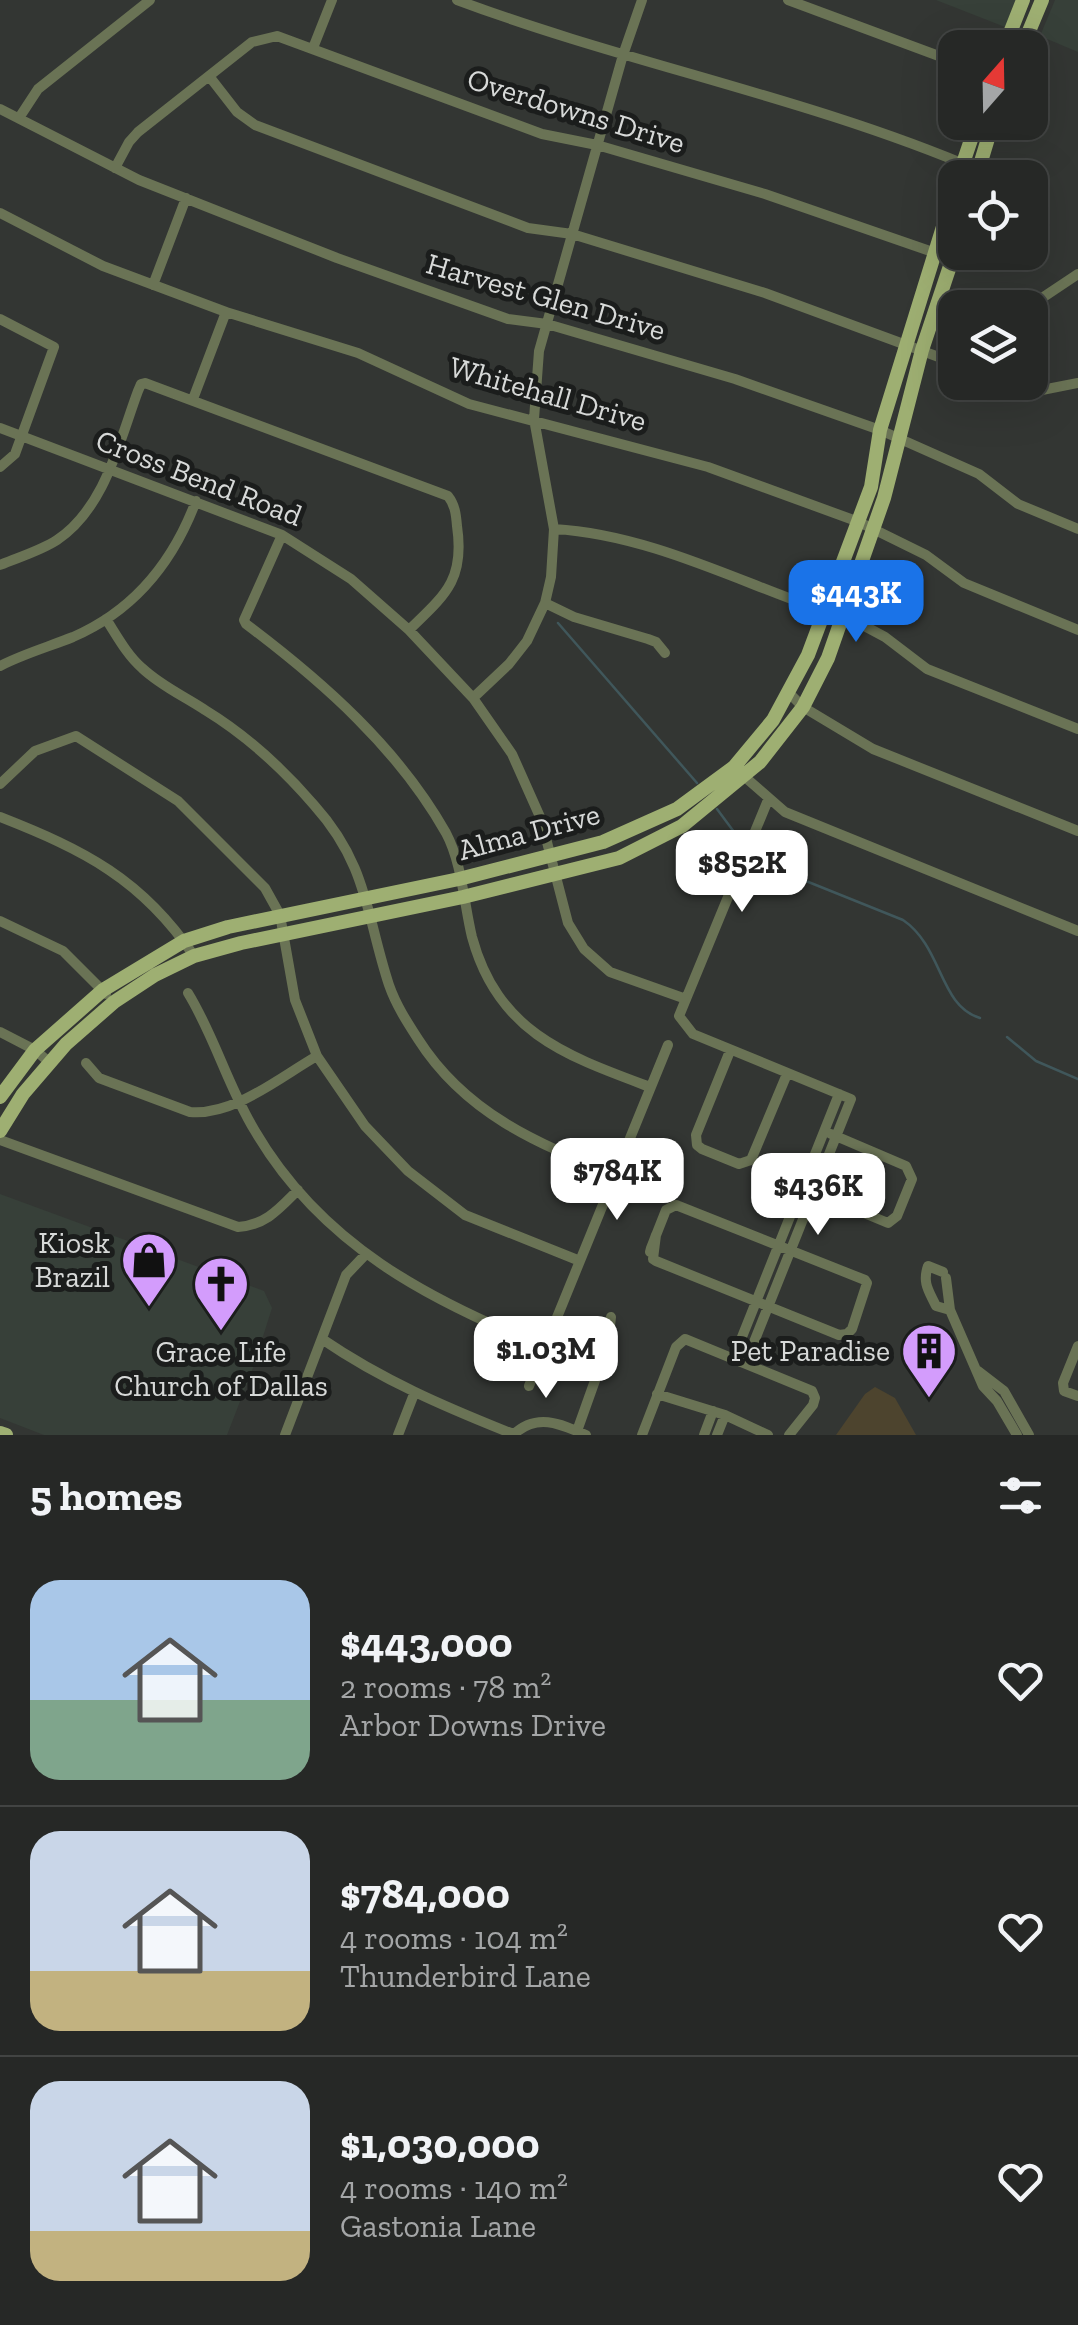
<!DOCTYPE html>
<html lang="en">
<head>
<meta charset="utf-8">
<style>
  :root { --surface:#262826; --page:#2e302e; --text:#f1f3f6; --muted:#a4a6a7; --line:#424443; --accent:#1a73e8 }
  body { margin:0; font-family:"Zilla Slab",serif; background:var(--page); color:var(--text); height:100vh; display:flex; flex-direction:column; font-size:38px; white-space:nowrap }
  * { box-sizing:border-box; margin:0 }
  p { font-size:32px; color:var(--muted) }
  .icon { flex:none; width:55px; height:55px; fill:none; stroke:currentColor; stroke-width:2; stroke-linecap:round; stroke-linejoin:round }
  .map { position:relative; height:1435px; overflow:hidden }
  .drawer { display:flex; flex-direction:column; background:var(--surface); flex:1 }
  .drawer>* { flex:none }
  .needle { width:65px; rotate:20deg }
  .fabs { position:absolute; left:938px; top:30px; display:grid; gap:20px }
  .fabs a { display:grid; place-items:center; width:110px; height:110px; border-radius:20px; background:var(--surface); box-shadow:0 10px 40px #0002,0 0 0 2px var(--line); font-size:50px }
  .price { position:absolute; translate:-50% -85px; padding:0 22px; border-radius:20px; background:#fff; color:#222; font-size:32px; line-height:65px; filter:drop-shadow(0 2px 5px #0008) }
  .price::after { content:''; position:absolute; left:50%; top:60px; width:30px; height:22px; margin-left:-15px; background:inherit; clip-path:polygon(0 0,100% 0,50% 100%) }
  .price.selected { background:var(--accent); color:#fff }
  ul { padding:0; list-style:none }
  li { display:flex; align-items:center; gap:30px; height:250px; padding:0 30px }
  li+li { border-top:2px solid var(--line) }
  li span { display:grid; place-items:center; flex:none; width:280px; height:200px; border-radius:30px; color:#555 }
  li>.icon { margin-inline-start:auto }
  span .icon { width:120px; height:120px; fill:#fffc; stroke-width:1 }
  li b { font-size:42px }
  h2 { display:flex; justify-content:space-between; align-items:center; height:120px; padding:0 30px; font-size:42px }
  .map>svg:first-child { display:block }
  .built { fill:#374039 }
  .green { fill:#4d442e }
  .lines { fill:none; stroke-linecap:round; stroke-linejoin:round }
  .stream { stroke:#40575b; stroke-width:2.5 }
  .minor { stroke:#6a7355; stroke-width:10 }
  .major { stroke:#9eaf72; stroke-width:14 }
  .labels { text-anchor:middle; stroke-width:10; stroke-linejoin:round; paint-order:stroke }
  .street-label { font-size:30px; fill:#d7d9d8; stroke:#1b1d1c }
  .poi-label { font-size:30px; fill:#d7d9d8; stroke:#1b1d1c; text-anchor:end }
</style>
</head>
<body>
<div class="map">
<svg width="1078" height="1435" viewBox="0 0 1078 1435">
  <rect width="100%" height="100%" fill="#333633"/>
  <path class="built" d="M936,0H1016L1005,27Z
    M1055,0H1078V52L1040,36Z
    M0,1194L264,1291L272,1308L253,1368L227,1435H44L0,1418Z"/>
  <path class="green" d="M875,1387L895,1398L916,1435H836L865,1394Z"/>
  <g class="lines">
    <path class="stream" d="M558,623L697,783
      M717,809L740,840
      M757,846L796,877L903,920C943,947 939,1006 980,1018
      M1007,1037L1036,1061L1078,1079"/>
    <path class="minor" d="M457,0C628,64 810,98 978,170
      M788,0L955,62
      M313,48L332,0
      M209,76L237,112L255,125L528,228L572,234L765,293L955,363
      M0,109L139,180L337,258L508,319L547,324L735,379L880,430L979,474L1018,504L1078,529
      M19,118L38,89L150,0
      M115,168L129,142L138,132L252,42L277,36L542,134L597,145L765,194L953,259
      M0,213L103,266L226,312L358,353L469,404L708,467L859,522L926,555L964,583L1078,630
      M153,285L186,198
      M1027,308L1078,274
      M0,319L54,347L15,454L0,467
      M1004,382L1042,390L1078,383
      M193,399L226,312
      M0,428L282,535L351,579L409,630L473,698L512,754L541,819L568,923L584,949L610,972L686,999
      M554,529C659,535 757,592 857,622L885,637L927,669L1078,729
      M282,535L244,620L246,624C323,682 398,748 446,833C462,863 464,904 472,937C498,1033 567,1056 650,1087
      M0,565C19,557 40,551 57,540C105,508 119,442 138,391L141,384L145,383L448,496C455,505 456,514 457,526C465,580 445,595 409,630
      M545,603L574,617L648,639L656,642L665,653
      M106,619C117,636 127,655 142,668C161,686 184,696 205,710C246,735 283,769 314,805C368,865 366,915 389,985C396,1005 407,1022 418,1039C465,1113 536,1143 614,1174
      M0,666C23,654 48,647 73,637C133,611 173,562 196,501
      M789,693L803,707L873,749L1078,831
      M473,698L509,664L527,641L545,603L551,577L554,529L534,419L539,351L623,55L642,0
      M738,771L785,812L1078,931
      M0,784L35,751L76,736L178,801L265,888L280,915L295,1000L317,1056L365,1126L408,1171L465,1215L580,1261
      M0,817C84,850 142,879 194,956
      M0,921L63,951L106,994
      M188,993C215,1037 228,1087 255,1131C321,1244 428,1300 545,1347
      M0,1032L35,1050L49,1062
      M730,1051L696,1135L697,1145L702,1149L739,1164L751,1160L787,1074
      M86,1063L99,1078L190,1112C234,1116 280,1077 317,1056
      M0,1140L238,1227C266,1225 279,1209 298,1190
      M811,1191L888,1223L897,1216L912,1179L906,1166L831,1134
      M656,1235L653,1259L656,1261L839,1335L847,1334L852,1329L867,1283L865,1280L676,1205L666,1210L651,1248L650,1252L656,1235
      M943,1272L928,1266C922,1283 929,1291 936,1306L950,1310
      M946,1278L950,1310L983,1386L997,1401L1017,1435
      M322,1339C382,1380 445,1407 513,1434
      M1078,1346L1063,1383L1064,1391L1078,1396
      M734,1357L839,1094
      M746,1362L851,1099L693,1034L679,1016L768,800
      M978,1371L1004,1391L1029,1435
      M529,1386L668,1045
      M657,1394L725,1415L768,1435
      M577,1431L608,1344L611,1317
      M285,1435L346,1275L366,1254
      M398,1435L414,1394
      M513,1435C536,1413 559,1423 586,1435
      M642,1435L676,1347L685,1339L812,1391L815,1398L813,1405L789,1435
      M704,1435L713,1411
      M717,1435L725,1415"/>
    <path class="major" d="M1004,48L1023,0
      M1022,48L1042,0
      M958,178L977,122
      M976,178L993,122
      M0,1097L35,1050L103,990L184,941L228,927L459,879L603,842L677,809L734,767L773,720L808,655L871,487L880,430L955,188
      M0,1131L23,1094L66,1044L114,1002L155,975L194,956L241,943L463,897L619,858L682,826L760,762L803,707L828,658L884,498L922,350L955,251
      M0,1433L6,1435"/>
  </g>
  <defs>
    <g id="shop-pin" transform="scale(2.875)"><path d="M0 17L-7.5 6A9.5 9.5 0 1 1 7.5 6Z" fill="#d39cfc" stroke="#1b1d1c"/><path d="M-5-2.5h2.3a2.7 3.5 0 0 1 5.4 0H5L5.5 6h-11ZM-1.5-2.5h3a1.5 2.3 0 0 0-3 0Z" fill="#111"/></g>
    <g id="church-pin" transform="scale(2.875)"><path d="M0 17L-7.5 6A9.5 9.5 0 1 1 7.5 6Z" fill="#d39cfc" stroke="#1b1d1c"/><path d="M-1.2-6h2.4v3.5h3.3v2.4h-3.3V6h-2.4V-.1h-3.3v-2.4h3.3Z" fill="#111"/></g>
    <g id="building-pin" transform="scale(2.875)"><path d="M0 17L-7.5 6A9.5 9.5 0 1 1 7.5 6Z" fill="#d39cfc" stroke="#1b1d1c"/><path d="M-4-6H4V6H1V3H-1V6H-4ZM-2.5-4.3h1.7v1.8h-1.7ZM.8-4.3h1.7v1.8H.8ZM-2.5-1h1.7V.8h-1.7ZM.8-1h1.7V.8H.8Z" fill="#111"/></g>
  </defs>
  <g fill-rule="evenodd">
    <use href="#shop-pin" x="149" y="1260"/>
    <use href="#church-pin" x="221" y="1284"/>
    <use href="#building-pin" x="929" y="1351"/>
  </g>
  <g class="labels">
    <g class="street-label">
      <text transform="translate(576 111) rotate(17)" y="10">Overdowns Drive</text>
      <text transform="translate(546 297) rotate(16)" y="10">Harvest Glen Drive</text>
      <text transform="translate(548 394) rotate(16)" y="10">Whitehall Drive</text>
      <text transform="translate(199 478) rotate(21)" y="10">Cross Bend Road</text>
      <text transform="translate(529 832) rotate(-15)" y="10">Alma Drive</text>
    </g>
    <g class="poi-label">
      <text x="110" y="1253">Kiosk<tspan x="110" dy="34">Brazil</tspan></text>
      <text x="890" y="1361">Pet Paradise</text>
      <text x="221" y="1362" text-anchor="middle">Grace Life<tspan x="221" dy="34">Church of Dallas</tspan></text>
    </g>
  </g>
</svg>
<div class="fabs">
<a><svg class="needle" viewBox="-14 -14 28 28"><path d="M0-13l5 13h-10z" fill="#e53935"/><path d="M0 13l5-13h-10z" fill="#a4a6a7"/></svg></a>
<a><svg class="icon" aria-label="locate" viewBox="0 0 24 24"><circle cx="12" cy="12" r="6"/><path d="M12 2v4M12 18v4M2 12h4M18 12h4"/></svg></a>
<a><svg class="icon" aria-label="layers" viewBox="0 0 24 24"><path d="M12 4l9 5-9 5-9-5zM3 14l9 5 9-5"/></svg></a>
</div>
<b class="price selected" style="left:856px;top:645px">$443K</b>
<b class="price" style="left:742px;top:915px">$852K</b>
<b class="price" style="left:617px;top:1223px">$784K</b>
<b class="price" style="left:818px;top:1238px">$436K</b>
<b class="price" style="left:546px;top:1401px">$1.03M</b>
</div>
<section class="drawer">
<h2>5 homes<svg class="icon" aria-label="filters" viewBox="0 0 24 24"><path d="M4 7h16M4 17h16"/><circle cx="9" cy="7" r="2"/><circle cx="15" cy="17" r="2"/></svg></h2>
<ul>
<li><span style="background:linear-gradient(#a9c7e8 60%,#7fa58c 0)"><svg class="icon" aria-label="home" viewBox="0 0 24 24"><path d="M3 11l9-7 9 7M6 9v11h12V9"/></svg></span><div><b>$443,000</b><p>2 rooms · 78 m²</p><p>Arbor Downs Drive</p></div><svg class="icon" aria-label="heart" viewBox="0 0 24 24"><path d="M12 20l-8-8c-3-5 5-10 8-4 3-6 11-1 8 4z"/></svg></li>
<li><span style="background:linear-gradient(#c9d6e8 70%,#c2b280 0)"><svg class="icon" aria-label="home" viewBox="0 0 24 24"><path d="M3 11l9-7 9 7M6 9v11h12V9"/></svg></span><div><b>$784,000</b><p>4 rooms · 104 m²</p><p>Thunderbird Lane</p></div><svg class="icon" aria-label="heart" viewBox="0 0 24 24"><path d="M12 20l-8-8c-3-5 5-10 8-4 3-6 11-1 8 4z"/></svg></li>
<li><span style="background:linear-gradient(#c9d6e8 75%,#c2b280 0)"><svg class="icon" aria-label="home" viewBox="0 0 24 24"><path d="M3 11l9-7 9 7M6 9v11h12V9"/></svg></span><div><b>$1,030,000</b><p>4 rooms · 140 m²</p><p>Gastonia Lane</p></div><svg class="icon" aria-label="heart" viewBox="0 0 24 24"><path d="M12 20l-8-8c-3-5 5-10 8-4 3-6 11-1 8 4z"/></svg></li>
</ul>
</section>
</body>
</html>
